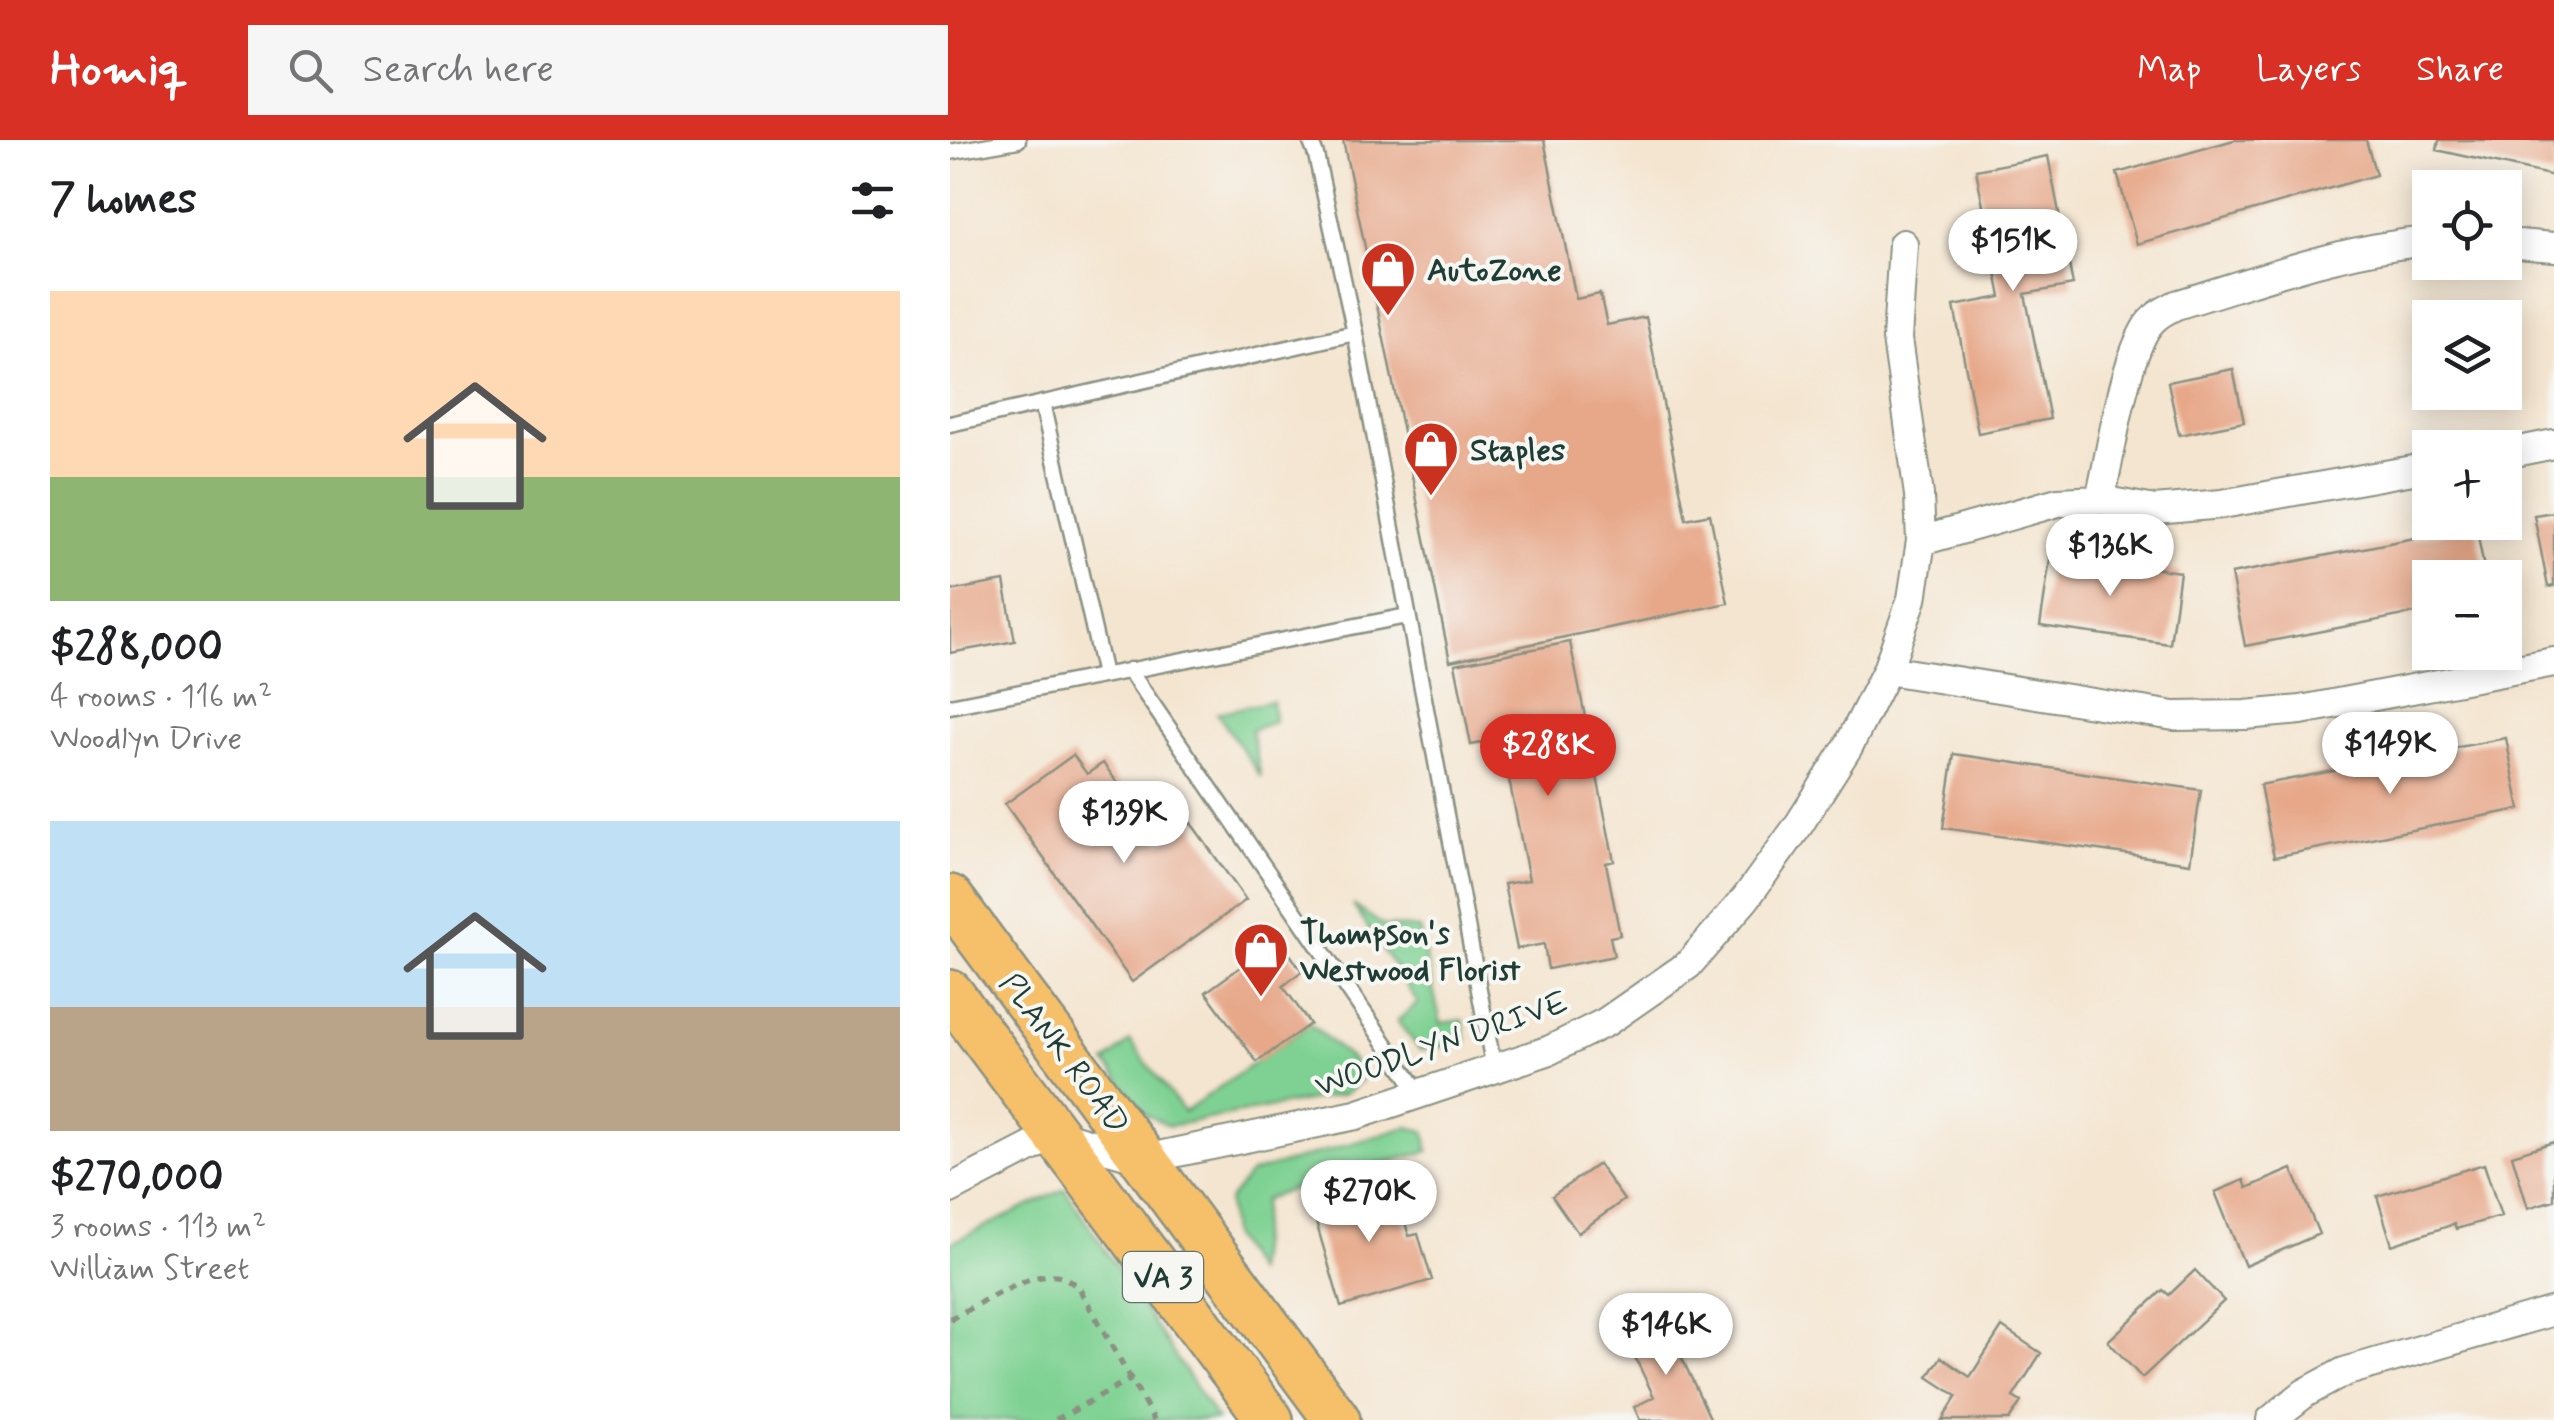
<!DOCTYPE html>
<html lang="en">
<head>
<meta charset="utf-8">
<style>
  :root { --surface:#fff; --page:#f6f6f6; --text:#202124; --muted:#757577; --accent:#d93025 }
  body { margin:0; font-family:Mynerve,sans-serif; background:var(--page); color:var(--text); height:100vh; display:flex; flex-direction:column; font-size:38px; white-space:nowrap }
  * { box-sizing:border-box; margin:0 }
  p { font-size:32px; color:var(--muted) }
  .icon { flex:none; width:55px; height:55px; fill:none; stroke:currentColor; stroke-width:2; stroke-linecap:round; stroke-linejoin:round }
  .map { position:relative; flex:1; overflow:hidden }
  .side { display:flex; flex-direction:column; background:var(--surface); width:950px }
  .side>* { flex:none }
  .buttons { position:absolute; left:1462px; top:30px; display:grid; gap:20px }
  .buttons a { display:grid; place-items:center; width:110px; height:110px; border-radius:0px; background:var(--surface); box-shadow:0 5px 25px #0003; font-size:50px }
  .price { position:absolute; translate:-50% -85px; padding:0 22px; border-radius:35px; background:#fff; color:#222; font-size:32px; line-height:65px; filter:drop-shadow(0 2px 5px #0008) }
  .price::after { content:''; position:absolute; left:50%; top:60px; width:30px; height:22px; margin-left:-15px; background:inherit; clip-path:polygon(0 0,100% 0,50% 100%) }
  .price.on { background:var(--accent); color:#fff }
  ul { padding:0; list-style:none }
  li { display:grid; align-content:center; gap:20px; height:530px; padding:0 50px }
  li span { display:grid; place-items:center; height:310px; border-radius:0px; color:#555 }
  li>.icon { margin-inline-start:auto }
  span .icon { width:180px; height:180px; fill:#fffc; stroke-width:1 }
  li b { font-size:42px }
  h2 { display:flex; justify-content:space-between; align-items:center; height:120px; padding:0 50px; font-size:42px }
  header { display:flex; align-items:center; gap:60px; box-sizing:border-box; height:140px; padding:0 50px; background:var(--accent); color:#fff }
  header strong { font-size:48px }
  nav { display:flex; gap:55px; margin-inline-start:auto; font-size:35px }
  .search { width:700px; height:90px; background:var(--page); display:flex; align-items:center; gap:25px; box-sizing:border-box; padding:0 35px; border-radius:0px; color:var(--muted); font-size:38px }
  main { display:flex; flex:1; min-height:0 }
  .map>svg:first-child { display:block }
  .green { fill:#7fd193; stroke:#4f8764; stroke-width:2.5 }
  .building { fill:#e7a88a }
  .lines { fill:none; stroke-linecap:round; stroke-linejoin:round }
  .service-casing { stroke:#8a9182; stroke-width:19 }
  .minor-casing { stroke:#8a9182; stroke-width:32 }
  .trunk-casing { stroke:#8a9182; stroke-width:50 }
  .path { stroke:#8a9182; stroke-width:6; stroke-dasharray:8 8; stroke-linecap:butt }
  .service { stroke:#fff; stroke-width:14 }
  .minor { stroke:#fff; stroke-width:28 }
  .trunk { stroke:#f6c06b; stroke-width:45 }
  .labels { text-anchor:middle; stroke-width:8; stroke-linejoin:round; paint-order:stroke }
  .shield { fill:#f6f6f2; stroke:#60746d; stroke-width:2.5 }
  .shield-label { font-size:30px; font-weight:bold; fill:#1f3d34 }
  .poi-label { font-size:32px; font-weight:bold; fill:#1f3d34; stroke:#f6f6f2; text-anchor:start }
  .street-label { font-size:32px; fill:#1f3d34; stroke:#f6f6f2 }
</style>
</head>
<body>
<header>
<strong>Homiq</strong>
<div class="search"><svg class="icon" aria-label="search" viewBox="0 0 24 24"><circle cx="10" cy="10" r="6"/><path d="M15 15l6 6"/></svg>Search here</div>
<nav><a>Map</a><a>Layers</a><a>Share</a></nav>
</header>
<main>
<section class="side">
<h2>7 homes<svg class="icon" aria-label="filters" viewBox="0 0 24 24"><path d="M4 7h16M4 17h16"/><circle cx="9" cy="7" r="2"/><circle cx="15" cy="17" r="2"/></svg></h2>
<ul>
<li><span style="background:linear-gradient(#ffd9b3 60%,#8fb573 0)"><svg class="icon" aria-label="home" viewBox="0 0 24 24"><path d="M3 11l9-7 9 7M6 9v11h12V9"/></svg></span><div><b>$288,000</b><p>4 rooms · 116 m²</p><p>Woodlyn Drive</p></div></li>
<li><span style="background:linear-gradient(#bfe0f5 60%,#b9a48a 0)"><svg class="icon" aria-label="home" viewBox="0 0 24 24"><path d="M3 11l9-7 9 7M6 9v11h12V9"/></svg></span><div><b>$270,000</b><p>3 rooms · 113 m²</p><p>William Street</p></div></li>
</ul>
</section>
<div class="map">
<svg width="1604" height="1280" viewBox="0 0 1604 1280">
  <rect width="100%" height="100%" fill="#f6f6f2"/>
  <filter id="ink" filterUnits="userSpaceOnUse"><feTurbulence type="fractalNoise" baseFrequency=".01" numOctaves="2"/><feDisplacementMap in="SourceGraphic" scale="20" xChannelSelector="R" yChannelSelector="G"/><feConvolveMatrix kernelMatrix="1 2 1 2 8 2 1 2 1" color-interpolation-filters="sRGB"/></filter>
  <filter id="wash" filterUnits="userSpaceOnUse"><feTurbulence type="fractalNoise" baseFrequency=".0048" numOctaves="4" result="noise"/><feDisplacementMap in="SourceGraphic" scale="40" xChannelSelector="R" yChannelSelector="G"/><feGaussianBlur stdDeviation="2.25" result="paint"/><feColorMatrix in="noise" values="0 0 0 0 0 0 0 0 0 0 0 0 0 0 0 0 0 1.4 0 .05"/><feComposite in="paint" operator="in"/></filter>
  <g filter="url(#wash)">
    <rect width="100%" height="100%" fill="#f4e5d0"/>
    <path class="green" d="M322,561L324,582L301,590L311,637L267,573Z
      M403,765L434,786L469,789L491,883L513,880L516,903L470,910L447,881L468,863Z
      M360,884L404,922L410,941L394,954L219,986L197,975L156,923L180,901L234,972Z
      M457,987L475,991L479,1011L347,1047L314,1060L305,1132L281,1095L278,1061L301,1033Z
      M115,1049L267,1280H0V1103Z"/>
    <g id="blocks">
      <path class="building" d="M393,0H594L626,159L650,154L657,185L696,177L736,379L760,374L778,463L500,521Z
        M1284,0H1416L1426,35L1187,104L1167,33Z
        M1489,0H1604V36L1487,10Z
        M1098,16L1123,145L1075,154L1100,279L1028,293L1004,166L1051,157L1026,30Z
        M1283,229L1294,282L1229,295L1218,242Z
        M1604,372V446L1598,447L1584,375Z
        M1526,386L1536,438H1480V470L1295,506L1281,434Z
        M1101,413L1230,432L1220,504L1090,486Z
        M54,441L65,501L0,513V451Z
        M620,502L664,721L656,723L670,795L660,797L664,816L598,829L594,804L567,809L554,744L579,740L551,599L521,605L505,524Z
        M1556,598L1570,669L1324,717L1310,645Z
        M1004,614L1251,650L1240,723L993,688Z
        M123,615L137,634L153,623L211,704L241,683L296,760L182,842L55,664Z
        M329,799L352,831L333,846L360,884L307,922L256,852Z
        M1604,1002V1060L1578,1068L1562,1015Z
        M648,1024L674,1060L628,1093L602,1056Z
        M1534,1024L1551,1076L1506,1089L1504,1084L1442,1105L1427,1056Z
        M1342,1029L1369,1094L1295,1126L1265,1052L1294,1040L1297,1048Z
        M443,1042L459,1096L468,1094L482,1140L391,1167L361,1065Z
        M1245,1130L1274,1161L1192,1238L1158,1201L1213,1150L1219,1155Z
        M704,1170L718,1199L722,1197L761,1280H690L684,1267L704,1257L684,1215L699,1208L686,1179Z
        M1052,1187L1091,1213L1063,1257L1071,1262L1059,1280H992L1007,1256L978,1237L991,1217L1020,1237Z"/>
    </g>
  </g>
  <g filter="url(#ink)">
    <use href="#blocks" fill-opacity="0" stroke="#8a9182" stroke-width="2.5"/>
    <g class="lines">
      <g class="service-casing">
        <path id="service" d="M360,0L366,15L405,193L544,929
          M0,12L68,0
          M92,263L154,535
          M0,284L405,193
          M179,530L470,954
          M0,566L457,476"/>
      </g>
      <g class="minor-casing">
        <path id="minor" d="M1555,103L1604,107
          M1555,314L1604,304
          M1150,360C1161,312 1172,231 1195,190C1202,177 1214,171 1226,165C1309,140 1393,108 1480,101
          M971,401L1108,362L1150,360L1205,370L1272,364L1480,327
          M937,530L1224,576L1295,575L1351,570L1604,522
          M0,1049L106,994L194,1019L406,975L600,910L656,882L738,825L796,758L848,686L898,607L937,530L962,459L971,401L969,355L947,199L953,104
          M1321,1280L1355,1253L1394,1232L1604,1171"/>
      </g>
      <g class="trunk-casing">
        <path id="trunk" d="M0,758L387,1280
          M0,853L320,1280"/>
      </g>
      <path class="path" d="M0,1179C26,1166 82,1130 109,1136C117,1138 123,1143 129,1148L204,1280
        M106,1280L181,1239"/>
      <use href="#service" class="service"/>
      <use href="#minor" class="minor"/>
      <use href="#trunk" class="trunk"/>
    </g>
  </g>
  <defs>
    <g id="shop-pin" transform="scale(2.875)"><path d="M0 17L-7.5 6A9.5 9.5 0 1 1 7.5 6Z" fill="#c8321e" stroke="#f6f6f2"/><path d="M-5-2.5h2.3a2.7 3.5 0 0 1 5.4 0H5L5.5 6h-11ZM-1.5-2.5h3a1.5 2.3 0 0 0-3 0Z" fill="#fff"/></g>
  </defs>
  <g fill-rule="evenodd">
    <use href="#shop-pin" x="438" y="129"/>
    <use href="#shop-pin" x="481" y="309"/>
    <use href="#shop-pin" x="311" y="810"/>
  </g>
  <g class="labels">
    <rect class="shield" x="173" y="1112" width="80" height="50" rx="8"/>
    <g class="shield-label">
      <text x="213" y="1147">VA 3</text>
    </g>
    <g class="poi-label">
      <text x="477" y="140">AutoZone</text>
      <text x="520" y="320">Staples</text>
      <text x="350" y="803">Thompson's<tspan x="350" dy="37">Westwood Florist</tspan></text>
    </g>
    <g class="street-label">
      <text transform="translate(491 903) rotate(-19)" y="11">WOODLYN DRIVE</text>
      <text transform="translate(115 913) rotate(53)" y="11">PLANK ROAD</text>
    </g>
  </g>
</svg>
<div class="buttons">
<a><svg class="icon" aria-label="locate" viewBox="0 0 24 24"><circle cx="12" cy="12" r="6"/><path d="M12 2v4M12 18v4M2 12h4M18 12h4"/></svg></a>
<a><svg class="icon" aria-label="layers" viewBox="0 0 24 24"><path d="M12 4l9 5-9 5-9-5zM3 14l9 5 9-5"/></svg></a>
<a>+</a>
<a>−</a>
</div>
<b class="price" style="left:1063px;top:154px">$151K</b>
<b class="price" style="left:1160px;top:459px">$136K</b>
<b class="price" style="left:1440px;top:657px">$149K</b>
<b class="price on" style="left:598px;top:659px">$288K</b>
<b class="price" style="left:174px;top:726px">$139K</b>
<b class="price" style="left:419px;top:1105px">$270K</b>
<b class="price" style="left:716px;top:1238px">$146K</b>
</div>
</main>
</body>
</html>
